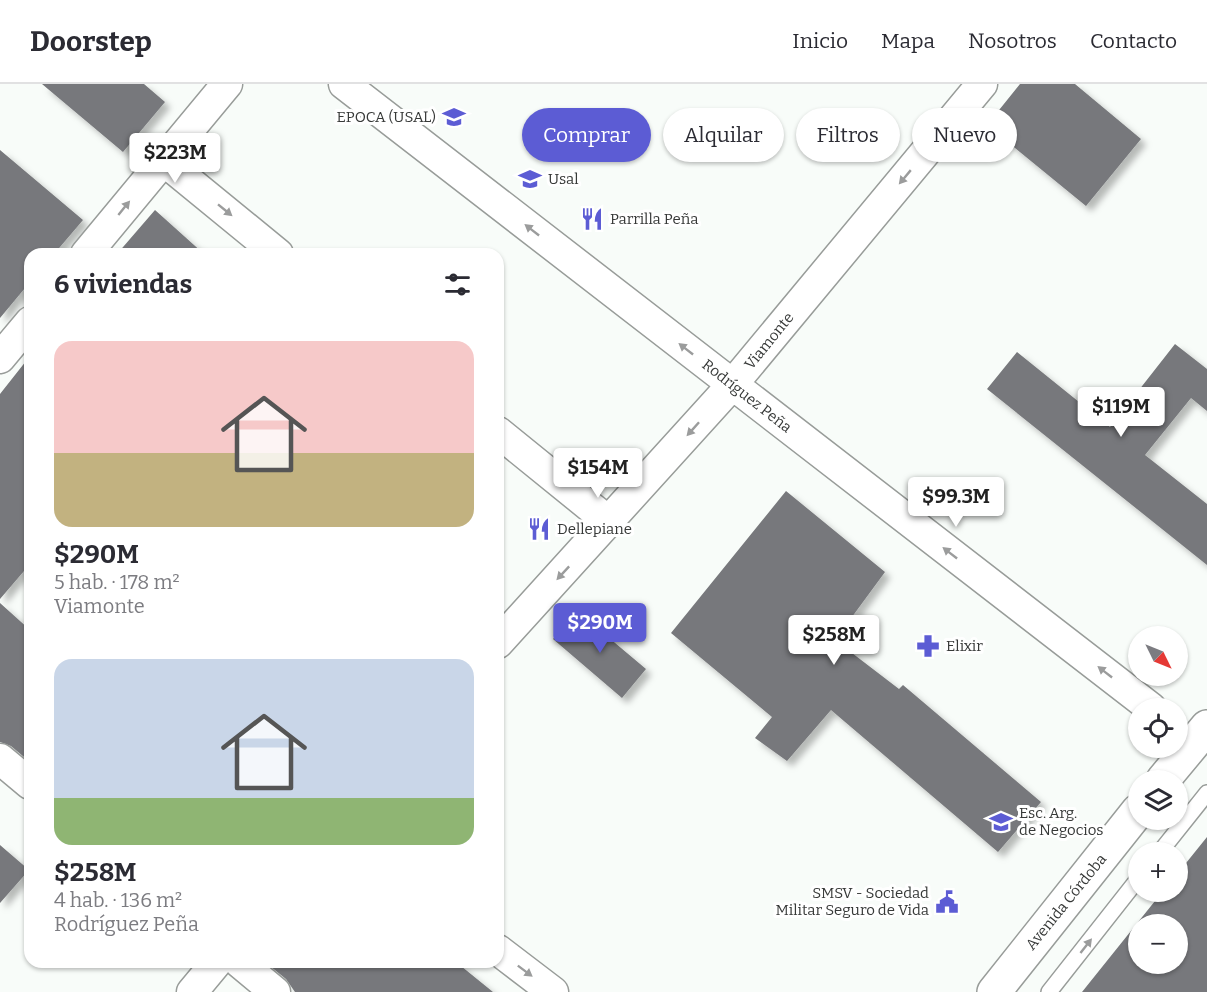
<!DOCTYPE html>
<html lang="es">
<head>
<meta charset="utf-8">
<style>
  :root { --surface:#fff; --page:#f2f2f3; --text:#2b2b33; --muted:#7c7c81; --line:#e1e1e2; --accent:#5c5cd4 }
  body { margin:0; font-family:Bitter,serif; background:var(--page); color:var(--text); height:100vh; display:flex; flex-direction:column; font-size:22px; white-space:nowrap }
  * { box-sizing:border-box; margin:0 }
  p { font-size:20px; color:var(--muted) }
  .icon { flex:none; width:33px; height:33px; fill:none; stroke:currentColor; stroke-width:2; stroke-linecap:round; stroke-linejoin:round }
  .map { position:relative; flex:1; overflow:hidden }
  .side { position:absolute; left:24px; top:164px; width:480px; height:720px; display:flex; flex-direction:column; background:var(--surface); border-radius:18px; box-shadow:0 2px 4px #0004 }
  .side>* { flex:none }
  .hud { position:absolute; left:522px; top:24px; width:570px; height:54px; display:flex; gap:12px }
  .needle { width:39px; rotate:133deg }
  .buttons { position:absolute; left:1128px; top:542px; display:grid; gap:12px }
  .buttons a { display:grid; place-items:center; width:60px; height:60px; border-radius:50%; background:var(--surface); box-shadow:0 2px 4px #0004; font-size:30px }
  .price { position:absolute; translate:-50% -51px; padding:0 14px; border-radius:6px; background:#fff; color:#222; font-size:20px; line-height:39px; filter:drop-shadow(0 2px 3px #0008) }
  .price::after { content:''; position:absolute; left:50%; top:36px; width:18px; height:14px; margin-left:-9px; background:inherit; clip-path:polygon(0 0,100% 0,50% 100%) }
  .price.current { background:var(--accent); color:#fff }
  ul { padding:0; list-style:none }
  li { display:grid; align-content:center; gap:12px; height:318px; padding:0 30px }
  li span { display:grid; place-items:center; height:186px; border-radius:18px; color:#555 }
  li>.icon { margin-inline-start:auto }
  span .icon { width:108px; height:108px; fill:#fffc; stroke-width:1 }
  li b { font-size:26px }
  h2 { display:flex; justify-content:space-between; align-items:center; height:72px; padding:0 30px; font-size:26px }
  .pill { padding:0 21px; border-radius:27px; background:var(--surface); box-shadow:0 2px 4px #0004; font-size:21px; line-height:54px }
  .pill.current { background:var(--accent); color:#fff }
  header { display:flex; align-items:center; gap:36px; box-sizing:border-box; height:84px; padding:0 30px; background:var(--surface); border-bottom:2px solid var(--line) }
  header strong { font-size:28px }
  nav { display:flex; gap:33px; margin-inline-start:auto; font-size:21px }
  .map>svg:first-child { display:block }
  .building { fill:#77787b; fill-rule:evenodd; filter:url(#shadow) }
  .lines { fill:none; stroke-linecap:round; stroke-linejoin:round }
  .lane-casing { stroke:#989c99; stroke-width:18 }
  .street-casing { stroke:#989c99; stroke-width:33 }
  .primary-casing { stroke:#989c99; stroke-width:36 }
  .lane { stroke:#fff; stroke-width:15 }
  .street { stroke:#fff; stroke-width:30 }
  .primary { stroke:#fff; stroke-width:33 }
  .oneway { fill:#9b9c9c }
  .labels { text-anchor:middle; stroke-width:6; stroke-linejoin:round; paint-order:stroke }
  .poi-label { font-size:15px; fill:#373938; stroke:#fff; text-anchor:start }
  .street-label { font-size:15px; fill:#373938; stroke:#fff }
</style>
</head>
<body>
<header>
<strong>Doorstep</strong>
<nav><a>Inicio</a><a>Mapa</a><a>Nosotros</a><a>Contacto</a></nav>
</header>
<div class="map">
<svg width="1207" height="908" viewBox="0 0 1207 908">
  <defs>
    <filter id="shadow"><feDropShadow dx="5.5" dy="5.5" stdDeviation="3" flood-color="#0004"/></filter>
  </defs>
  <rect width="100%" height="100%" fill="#f8fcf9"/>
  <path class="building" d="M42,0H144L165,18L123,68Z
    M1020,0H1075L1141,55L1086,122L987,41Z
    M0,66L83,136L54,170H30V198L0,234Z
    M155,126L204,170H117Z
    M1175,260L1207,285V327L1191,314L1145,371L1207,420V481L987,305L1017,268L1110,343Z
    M30,272V480L0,515V310Z
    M786,407L885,488L835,556L899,605L903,601L1041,718L998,768L831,626L787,677L755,654L772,633L671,549Z
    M0,519L30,546V678L11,662L0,658Z
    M577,527L646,585L622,614L553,555Z
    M1207,753V908H1082L1163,807H1178V789ZM1138,840H1178V879H1138Z
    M0,761L29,786L0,819Z
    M265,878H456L493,908H295L286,895Z"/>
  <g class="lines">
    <g class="lane-casing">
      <path id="lane" d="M1160,768L1207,709
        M1049,908L1138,795"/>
    </g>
    <g class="street-casing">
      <path id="street" d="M344,0L1151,624
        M163,76L278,170
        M86,170L227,0
        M0,274L30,238
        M498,348L609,438
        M498,559L732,301L982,0
        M0,675L30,700
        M498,866L553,908
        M239,878L275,908
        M192,908L217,878"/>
    </g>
    <g class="primary-casing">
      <path id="primary" d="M1163,696L1207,643
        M994,908L1138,727"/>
    </g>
    <use href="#lane" class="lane"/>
    <use href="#street" class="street"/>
    <use href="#primary" class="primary"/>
  </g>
  <defs><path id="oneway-solid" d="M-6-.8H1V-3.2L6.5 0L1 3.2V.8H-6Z" transform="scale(1.5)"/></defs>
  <g class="oneway">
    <use href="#oneway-solid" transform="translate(905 93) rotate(130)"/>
    <use href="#oneway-solid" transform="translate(124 124) rotate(-51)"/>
    <use href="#oneway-solid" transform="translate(225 126) rotate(39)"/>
    <use href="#oneway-solid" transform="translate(532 146) rotate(-142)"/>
    <use href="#oneway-solid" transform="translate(686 265) rotate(-142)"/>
    <use href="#oneway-solid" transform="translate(693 345) rotate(132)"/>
    <use href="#oneway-solid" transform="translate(950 469) rotate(-142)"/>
    <use href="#oneway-solid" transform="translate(563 489) rotate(133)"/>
    <use href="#oneway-solid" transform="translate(1105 588) rotate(-142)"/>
    <use href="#oneway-solid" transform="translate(1086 862) rotate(-52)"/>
    <use href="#oneway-solid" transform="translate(525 887) rotate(37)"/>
  </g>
  <defs>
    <g id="university-bare" transform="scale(1.8)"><path d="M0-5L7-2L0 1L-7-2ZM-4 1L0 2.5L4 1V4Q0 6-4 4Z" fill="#5c5cd4" stroke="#fff" stroke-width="2.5" paint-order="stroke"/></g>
    <g id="restaurant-bare" transform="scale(1.8)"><path d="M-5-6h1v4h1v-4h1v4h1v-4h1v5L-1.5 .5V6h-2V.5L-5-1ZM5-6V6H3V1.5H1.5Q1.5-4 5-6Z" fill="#5c5cd4" stroke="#fff" stroke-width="2.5" paint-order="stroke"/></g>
    <g id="pharmacy-bare" transform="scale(1.8)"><path d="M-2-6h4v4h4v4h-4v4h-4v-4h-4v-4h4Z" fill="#5c5cd4" stroke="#fff" stroke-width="2.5" paint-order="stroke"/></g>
    <g id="civic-bare" transform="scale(1.8)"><path d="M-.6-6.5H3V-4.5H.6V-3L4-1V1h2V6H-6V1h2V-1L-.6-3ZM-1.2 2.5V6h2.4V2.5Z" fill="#5c5cd4" stroke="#fff" stroke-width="2.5" paint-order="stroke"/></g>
  </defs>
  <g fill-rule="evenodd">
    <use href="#university-bare" x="454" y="33"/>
    <use href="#university-bare" x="530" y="95"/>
    <use href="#restaurant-bare" x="592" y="135"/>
    <use href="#restaurant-bare" x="539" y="445"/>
    <use href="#pharmacy-bare" x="928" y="562"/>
    <use href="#university-bare" x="1001" y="738"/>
    <use href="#civic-bare" x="947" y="818"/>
  </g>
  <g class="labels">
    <g class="poi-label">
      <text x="436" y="38" text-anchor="end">EPOCA (USAL)</text>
      <text x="548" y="100">Usal</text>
      <text x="610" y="140">Parrilla Peña</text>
      <text x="557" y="450">Dellepiane</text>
      <text x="946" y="567">Elixir</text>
      <text x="1019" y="734">Esc. Arg.<tspan x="1019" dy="17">de Negocios</tspan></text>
      <text x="929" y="814" text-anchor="end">SMSV - Sociedad<tspan x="929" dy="17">Militar Seguro de Vida</tspan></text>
    </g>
    <g class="street-label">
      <text transform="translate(769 257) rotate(-51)" y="5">Viamonte</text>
      <text transform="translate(747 312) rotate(38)" y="5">Rodríguez Peña</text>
      <text transform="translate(1066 818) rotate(-51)" y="5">Avenida Córdoba</text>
    </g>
  </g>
</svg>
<div class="buttons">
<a><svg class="needle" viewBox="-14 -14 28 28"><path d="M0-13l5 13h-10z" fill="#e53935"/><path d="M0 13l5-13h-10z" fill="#7c7c81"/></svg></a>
<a><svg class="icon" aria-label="locate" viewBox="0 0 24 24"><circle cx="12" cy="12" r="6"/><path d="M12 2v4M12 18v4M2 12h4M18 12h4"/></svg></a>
<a><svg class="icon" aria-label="layers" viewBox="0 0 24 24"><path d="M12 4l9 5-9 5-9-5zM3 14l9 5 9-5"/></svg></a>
<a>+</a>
<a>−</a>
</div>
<b class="price" style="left:175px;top:100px">$223M</b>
<b class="price" style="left:1121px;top:354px">$119M</b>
<b class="price" style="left:598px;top:415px">$154M</b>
<b class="price" style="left:956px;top:444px">$99.3M</b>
<b class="price current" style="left:600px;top:570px">$290M</b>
<b class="price" style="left:834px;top:582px">$258M</b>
<div class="hud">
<a class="pill current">Comprar</a>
<a class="pill">Alquilar</a>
<a class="pill">Filtros</a>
<a class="pill">Nuevo</a>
</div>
<section class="side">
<h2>6 viviendas<svg class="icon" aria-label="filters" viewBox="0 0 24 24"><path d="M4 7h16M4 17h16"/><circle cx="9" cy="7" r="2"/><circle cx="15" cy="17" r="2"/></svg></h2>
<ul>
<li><span style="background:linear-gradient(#f6c9c9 60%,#c2b280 0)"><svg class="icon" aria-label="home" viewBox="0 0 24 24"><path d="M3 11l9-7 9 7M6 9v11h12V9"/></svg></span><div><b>$290M</b><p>5 hab. · 178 m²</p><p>Viamonte</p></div></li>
<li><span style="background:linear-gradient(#c9d6e8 75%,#8fb573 0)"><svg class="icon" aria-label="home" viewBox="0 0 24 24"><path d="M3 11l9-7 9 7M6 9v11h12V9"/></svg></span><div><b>$258M</b><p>4 hab. · 136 m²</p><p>Rodríguez Peña</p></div></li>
</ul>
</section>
</div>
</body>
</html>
